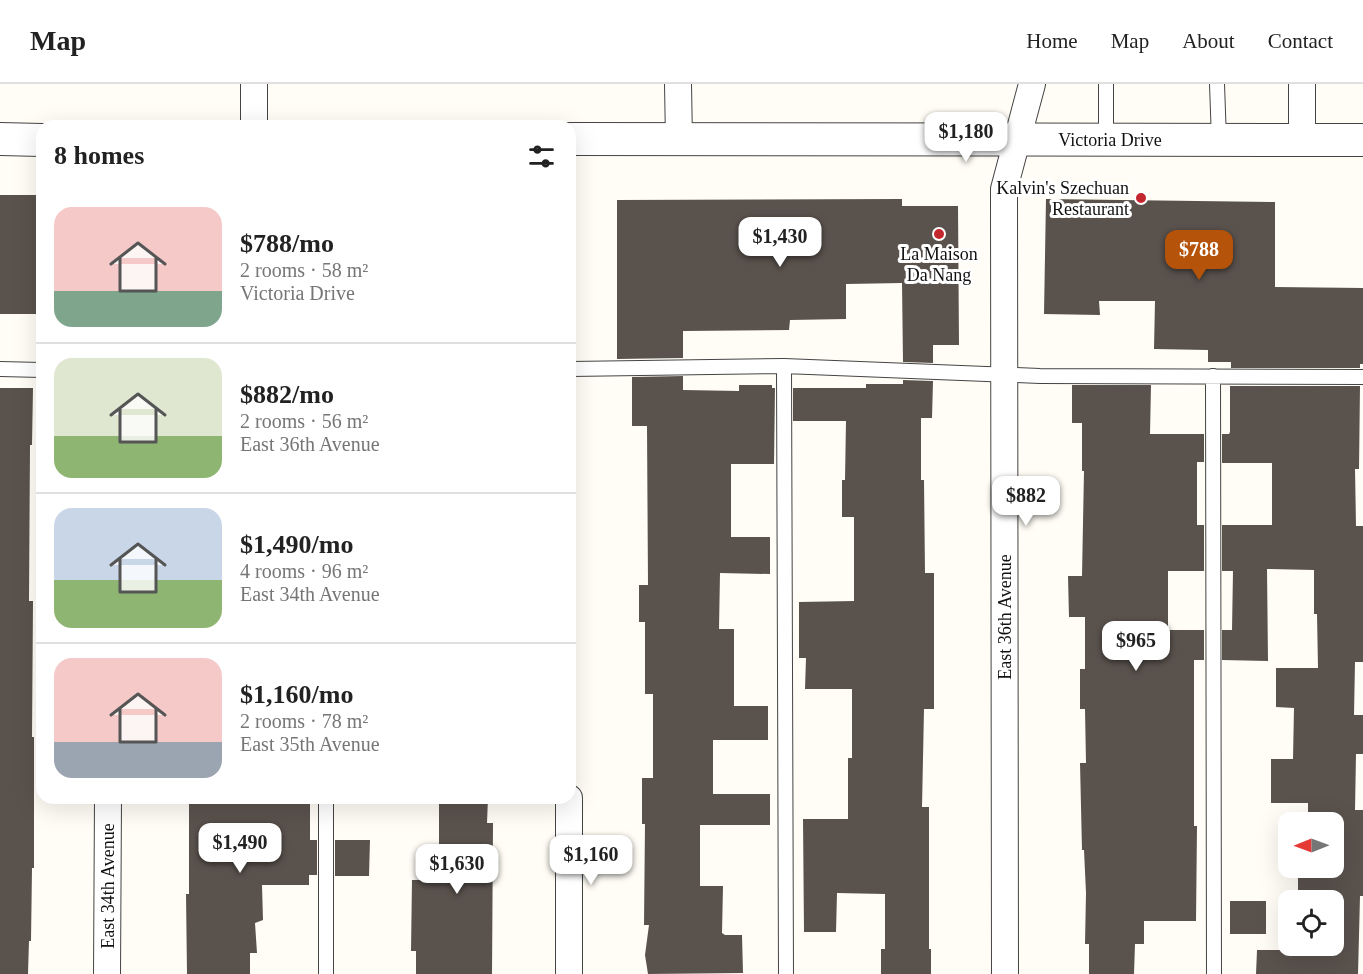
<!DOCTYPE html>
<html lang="en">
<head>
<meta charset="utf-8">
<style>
  :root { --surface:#fff; --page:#f2f2f2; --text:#222; --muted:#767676; --line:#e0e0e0; --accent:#b45309 }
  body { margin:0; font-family:Georgia,serif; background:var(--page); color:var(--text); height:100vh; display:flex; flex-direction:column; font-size:22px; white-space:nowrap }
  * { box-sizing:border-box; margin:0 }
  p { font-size:20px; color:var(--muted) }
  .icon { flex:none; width:33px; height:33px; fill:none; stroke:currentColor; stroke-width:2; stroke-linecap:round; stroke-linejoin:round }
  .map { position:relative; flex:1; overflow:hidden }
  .side { position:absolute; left:36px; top:36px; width:540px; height:684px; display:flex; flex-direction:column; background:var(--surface); border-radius:18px; box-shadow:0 6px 24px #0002 }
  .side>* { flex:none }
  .needle { width:39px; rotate:269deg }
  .controls { position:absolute; left:1278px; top:728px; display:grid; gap:12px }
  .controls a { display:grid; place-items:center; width:66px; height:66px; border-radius:12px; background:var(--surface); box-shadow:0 6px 24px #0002; font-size:30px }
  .price { position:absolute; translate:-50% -51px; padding:0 14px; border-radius:12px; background:#fff; color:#222; font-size:20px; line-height:39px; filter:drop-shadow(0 2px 3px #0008) }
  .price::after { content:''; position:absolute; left:50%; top:36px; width:18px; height:14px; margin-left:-9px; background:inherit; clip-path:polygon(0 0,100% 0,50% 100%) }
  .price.active { background:var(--accent); color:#fff }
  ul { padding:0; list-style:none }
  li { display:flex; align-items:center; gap:18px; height:150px; padding:0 18px }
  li+li { border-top:2px solid var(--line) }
  li span { display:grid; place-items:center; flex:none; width:168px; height:120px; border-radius:18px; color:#555 }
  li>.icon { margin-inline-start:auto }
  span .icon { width:72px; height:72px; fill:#fffc; stroke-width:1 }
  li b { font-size:26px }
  h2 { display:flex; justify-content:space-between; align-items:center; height:72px; padding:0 18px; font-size:26px }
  header { display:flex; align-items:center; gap:36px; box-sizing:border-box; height:84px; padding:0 30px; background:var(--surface); border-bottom:2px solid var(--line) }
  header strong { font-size:28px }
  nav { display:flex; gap:33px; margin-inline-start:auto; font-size:21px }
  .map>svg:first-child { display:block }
  .building { fill:#5a524d }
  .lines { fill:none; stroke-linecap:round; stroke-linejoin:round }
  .service-casing { stroke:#444; stroke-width:16 }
  .minor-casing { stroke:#444; stroke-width:28 }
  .tertiary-casing { stroke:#444; stroke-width:34 }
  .service { stroke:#fff; stroke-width:14 }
  .minor { stroke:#fff; stroke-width:26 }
  .tertiary { stroke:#fff; stroke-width:32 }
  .poi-dot { fill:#c4262e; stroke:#fff; stroke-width:2 }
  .labels { text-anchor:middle; stroke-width:6; stroke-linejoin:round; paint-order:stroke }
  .street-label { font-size:18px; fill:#111; stroke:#fff }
  .poi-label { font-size:18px; fill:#111; stroke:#fff; text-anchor:end }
</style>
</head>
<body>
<header>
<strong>Map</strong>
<nav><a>Home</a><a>Map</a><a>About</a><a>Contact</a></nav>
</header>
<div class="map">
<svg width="1363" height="890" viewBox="0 0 1363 890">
  <rect width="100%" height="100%" fill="#fffdf5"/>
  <path class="building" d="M0,111H42V230H0Z
    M902,115V122H958L959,261H933V279L903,278L902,199L846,200V235L790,236L789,246L683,247V274L617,275V116Z
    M1046,115L1275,118V203L1363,204V280H1360V284H1231V278H1208V266L1154,265L1155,217H1099L1100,231L1044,230Z
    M683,292V306L739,307V301H772V304H775L774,380H731V453H770V490L720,489L719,545H734V622H768V656H713V710H770V741H700V802H723L722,849L725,851H742L743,889L648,890L645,871L649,841H644L645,740H642V694H653V610H645V538H639V501H648L647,342H632V293Z
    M903,296L933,297L932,334H921V396H924L925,489H934V625H924L922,723H929V865H931V890H881V865H885V810L837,809L836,848H804L803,735H848V674H852V605H805L806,574H799V518L854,517V433H842V396H845L846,337H793V304H866V300H903Z
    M1072,301H1151L1150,350H1204V378H1197V441H1204V487H1168V546H1204V576H1194V742H1197L1196,837H1144V860H1135L1134,890H1089V860H1085L1086,809L1084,766H1082L1080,679H1086L1085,625H1080V585H1085V533H1069L1068,492H1082L1084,387H1082V339H1072Z
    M1230,302H1360L1359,385H1355L1356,442H1363V578H1355L1354,631H1363V670H1356L1355,726H1363V812H1360L1358,890H1256L1257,866H1334V812H1298V783H1334V738H1308V719H1271V675H1293L1294,624L1276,623V584H1318L1317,530H1314V486L1267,485L1268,577L1222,576V546H1232L1233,487H1222V441H1272V379H1222V350H1229L1230,348Z
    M0,304H33L32,361H30L29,517H33L32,653H34V784H32L31,857H29L28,890H0Z
    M189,714H310V756H317V791H309V801H262L263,836L255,839L257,869H250V890H187L186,810H189Z
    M439,714H488L487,739H493L492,890H416V867H411L412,796H439Z
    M335,756H370L369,792H335Z
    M1230,817H1266V850H1230Z"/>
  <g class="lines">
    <g class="service-casing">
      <path id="service" d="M1106,0V55
        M1217,0L1219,56
        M784,282L786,890
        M0,285L42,286
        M570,285L784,282L1040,292L1363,293
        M1213,292L1214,890
        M326,890V714"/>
    </g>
    <g class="minor-casing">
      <path id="minor" d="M678,0L679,56
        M254,42V0
        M1302,56V0
        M107,890L108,714
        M569,890V714
        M1005,890L1004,114V105L1032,0"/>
    </g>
    <g class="tertiary-casing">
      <path id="tertiary" d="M0,55L42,56
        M570,55L1363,56"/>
    </g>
    <use href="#service" class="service"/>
    <use href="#minor" class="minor"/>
    <use href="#tertiary" class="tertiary"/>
  </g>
  <g class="poi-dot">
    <circle cx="1141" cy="114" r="6"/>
    <circle cx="939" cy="150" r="6"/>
  </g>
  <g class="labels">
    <g class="street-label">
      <text x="1110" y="62">Victoria Drive</text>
      <text transform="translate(1005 533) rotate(-90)" y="6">East 36th Avenue</text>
      <text transform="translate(108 802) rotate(-90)" y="6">East 34th Avenue</text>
    </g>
    <g class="poi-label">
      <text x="1129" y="110">Kalvin's Szechuan<tspan x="1129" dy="21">Restaurant</tspan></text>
      <text x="939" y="176" text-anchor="middle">La Maison<tspan x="939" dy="21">Da Nang</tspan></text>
    </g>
  </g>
</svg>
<div class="controls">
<a><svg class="needle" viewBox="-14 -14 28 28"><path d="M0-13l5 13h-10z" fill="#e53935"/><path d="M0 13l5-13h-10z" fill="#767676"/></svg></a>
<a><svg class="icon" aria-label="locate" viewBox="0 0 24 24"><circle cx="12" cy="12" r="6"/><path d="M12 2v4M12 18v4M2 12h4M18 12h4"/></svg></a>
</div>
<b class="price" style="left:966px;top:79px">$1,180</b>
<b class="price" style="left:780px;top:184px">$1,430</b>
<b class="price active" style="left:1199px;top:197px">$788</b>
<b class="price" style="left:1026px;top:443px">$882</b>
<b class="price" style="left:1136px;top:588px">$965</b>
<b class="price" style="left:240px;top:790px">$1,490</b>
<b class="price" style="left:591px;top:802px">$1,160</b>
<b class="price" style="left:457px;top:811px">$1,630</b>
<section class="side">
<h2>8 homes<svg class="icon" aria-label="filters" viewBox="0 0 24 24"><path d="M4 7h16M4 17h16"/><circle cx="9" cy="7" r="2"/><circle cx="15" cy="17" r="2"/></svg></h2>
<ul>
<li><span style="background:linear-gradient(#f6c9c9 70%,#7fa58c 0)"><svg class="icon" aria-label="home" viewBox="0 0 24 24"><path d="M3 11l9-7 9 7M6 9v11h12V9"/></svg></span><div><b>$788/mo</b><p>2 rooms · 58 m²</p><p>Victoria Drive</p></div></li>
<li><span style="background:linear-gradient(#dfe7d0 65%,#8fb573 0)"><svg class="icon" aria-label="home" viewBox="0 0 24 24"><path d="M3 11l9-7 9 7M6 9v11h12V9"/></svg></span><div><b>$882/mo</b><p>2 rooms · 56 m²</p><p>East 36th Avenue</p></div></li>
<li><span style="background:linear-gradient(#c9d6e8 60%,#8fb573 0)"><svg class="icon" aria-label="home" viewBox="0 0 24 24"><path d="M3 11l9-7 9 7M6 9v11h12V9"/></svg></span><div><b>$1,490/mo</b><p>4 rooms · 96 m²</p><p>East 34th Avenue</p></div></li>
<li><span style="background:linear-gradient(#f6c9c9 70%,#9aa5b1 0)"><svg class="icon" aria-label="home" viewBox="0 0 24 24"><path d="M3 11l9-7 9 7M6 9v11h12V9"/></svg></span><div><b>$1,160/mo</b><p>2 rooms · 78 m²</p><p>East 35th Avenue</p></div></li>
</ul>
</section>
</div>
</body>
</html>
